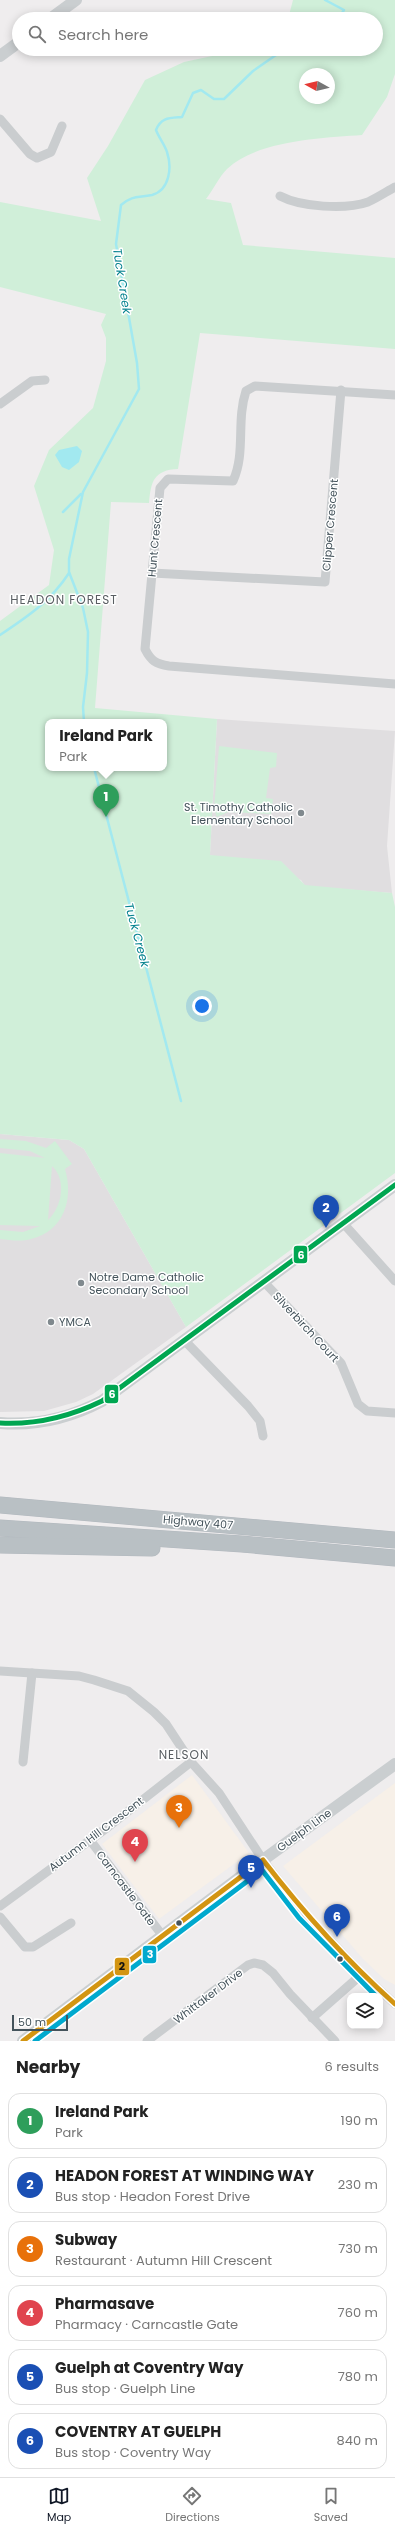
<!DOCTYPE html>
<html lang="en">
<head>
<meta charset="utf-8">
<style>
	body { margin:0; font-family:Poppins,sans-serif; background:#f6f6f6; color:#222 }
	.controls { position:absolute; right:12px; bottom:12px; display:grid; overflow:hidden; border-radius:8px; box-shadow:0 2px 10px #0003 }
	.controls button { width:36px; height:36px; display:grid; place-items:center; padding:0; border:0; border-bottom:1px solid #e0e0e0; background:#fff; color:#222; font:20px sans-serif }
	.compass { position:absolute; left:299px; top:68px; width:36px; height:36px; border-radius:50%; background:#fff; box-shadow:0 2px 10px #0003; rotate:278deg }
	.scale { position:absolute; left:12px; bottom:10px; width:56px; box-sizing:border-box; padding-left:4px; border:2px solid #44535b; border-top:0; font-size:11px; line-height:14px; white-space:nowrap; color:#44535b; -webkit-text-stroke:3px #fff; paint-order:stroke }
	.you { position:absolute; left:202px; top:1006px; width:14px; height:14px; margin:-10px; border:3px solid #fff; border-radius:50%; background:#1a73e8; box-shadow:0 0 0 6px #1a73e833 }
	.badge { display:grid; place-items:center; width:26px; height:26px; border-radius:50%; background:#111827; color:#fff; font-size:13px; font-weight:700 }
	.pin { position:absolute; translate:-50% -33px; filter:drop-shadow(0 1px 2px #0008) }
	.pin::after { content:''; position:absolute; top:21px; width:14px; height:12px; background:inherit; clip-path:polygon(0 0,100% 0,50% 100%) }
	.popup { position:absolute; left:45px; top:719px; width:122px; height:52px; box-sizing:border-box; display:grid; place-content:center; border-radius:8px; background:#fff; filter:drop-shadow(0 1px 3px #0005); font-size:13px; white-space:nowrap; color:#767676 }
	.popup b { font-size:15px; color:#222 }
	.popup::after { content:''; position:absolute; left:50%; top:100%; margin-left:-8px; border:8px solid transparent; border-top-color:#fff }
	.list { margin:0; padding:0; list-style:none }
	h2 { display:flex; justify-content:space-between; align-items:center; height:52px; margin:0; padding:0 16px; font-size:17px }
	h2 small { font-size:13px; font-weight:400; color:#767676 }
	.list li { display:grid; grid-template-columns:26px 1fr auto; gap:12px; align-items:center; box-sizing:border-box; height:56px; margin:0 8px 8px; padding:0 8px; border:1px solid #e0e0e0; border-radius:12px }
	.list b { display:block; font-size:15px; white-space:nowrap }
	.list p { margin:0; font-size:13px; white-space:nowrap; color:#767676 }
	.list em { font-size:13px; font-style:normal; color:#767676 }
	.icon { flex:none; width:22px; height:22px; fill:none; stroke:currentColor; stroke-width:2; stroke-linecap:round; stroke-linejoin:round }
	.map { position:relative; flex:none; width:395px; height:2041px; overflow:hidden }
	.search { position:absolute; background:#fff; box-shadow:0 2px 10px #0003; left:12px; right:12px; top:12px; height:44px; display:flex; align-items:center; gap:10px; box-sizing:border-box; padding:0 14px; border-radius:22px; color:#767676; font-size:15px }
	.sheet { height:436px; background:#fff }
	nav { display:flex; justify-content:space-around; align-items:center; box-sizing:border-box; height:56px; border-top:1px solid #e0e0e0; background:#fff; font-size:11px; color:#767676 }
	nav a { display:grid; justify-items:center; gap:2px }
	nav .on { color:#111827 }
	.map>svg:first-child { display:block }
	.commercial { fill:#f7f0e8 }
	.education { fill:#e0dee0 }
	.green { fill:#d0efd9; fill-rule:evenodd }
	.water { fill:#a2e9f0 }
	.lines { fill:none; stroke-linecap:round; stroke-linejoin:round }
	.stream { stroke:#a2e9f0; stroke-width:2.5 }
	.highway-casing { stroke:#b2b8be; stroke-width:17 }
	.street { stroke:#cacdcf; stroke-width:9 }
	.secondary { stroke:#caced0; stroke-width:12 }
	.highway { stroke:#b9c0c4; stroke-width:16 }
	.bus-1-casing { stroke:#fff; stroke-width:8 }
	.bus-2-casing { stroke:#fff; stroke-width:8 }
	.bus-3-casing { stroke:#fff; stroke-width:8 }
	.bus-1 { stroke:#d39512; stroke-width:5 }
	.bus-2 { stroke:#00a9ce; stroke-width:5 }
	.bus-3 { stroke:#00a651; stroke-width:5 }
	.poi-dot { fill:#80898e; stroke:#fff; stroke-width:1.5 }
	.bus-dot { fill:#44535b; stroke:#fff; stroke-width:1.5 }
	.labels { text-anchor:middle; stroke-width:3; stroke-linejoin:round; paint-order:stroke }
	.street-label { font-size:11px; fill:#44535b; stroke:#fff }
	.poi-label { font-size:11px; fill:#44535b; stroke:#fff; text-anchor:start }
	.water-label { font-size:12px; font-style:italic; fill:#06838f; stroke:#fff }
	.neighbourhood-label { font-size:12px; letter-spacing:1px; fill:#595e62; stroke:#fff }
	.line-badge { stroke:#fff; stroke-width:1.5 }
	.badge-label { font-size:11px; text-anchor:middle; font-weight:bold; fill:#fff }
	.pale-badge-label { font-size:11px; text-anchor:middle; font-weight:bold; fill:#111 }
</style>
</head>
<body>
<div class="map">
<svg width="395" height="2041" viewBox="0 0 395 2041">
	<rect width="100%" height="100%" fill="#efedee"/>
	<g class="commercial">
		<path d="M192,1775L249,1853L159,1919L102,1844Z"/>
		<path d="M395,1783V1985L384,1979L363,1959L283,1866Z"/>
	</g>
	<g class="education">
		<path d="M217,719L395,731L387,846L392,893L305,886L301,880L210,855Z"/>
		<path d="M0,1134L69,1140L84,1149L186,1327L93,1394L76,1402L44,1411L0,1412Z"/>
	</g>
	<g class="green">
		<path d="M293,0H395V74L387,97L362,135C322,138 258,140 227,169C219,177 213,190 206,199L231,203L243,245L395,258V349L200,333L178,469C154,470 151,481 149,503L111,502L95,708L217,719L210,855L281,861L305,885L392,893L395,907V1173L186,1327L84,1149L69,1140L0,1134V621L49,585L54,550L34,486L49,450L93,408L106,361V338L101,325L106,314L0,287V202L101,221L87,178L108,146L145,80L184,62L245,49H376V19H288ZM305,74H329V98H305ZM48,722H164V768H48Z"/>
		<path d="M219,746L277,753L276,767L270,768L266,798L273,799L271,814L228,812L217,817L214,809Z"/>
		<path d="M0,1139L26,1141L46,1148L55,1141L72,1164L65,1169C74,1199 64,1231 31,1239C21,1242 10,1240 0,1239V1230L23,1232L40,1226L0,1225V1153L45,1158L30,1151L0,1148ZM52,1166C67,1180 62,1207 48,1220Z"/>
	</g>
	<path class="water" d="M77,446L82,451L79,462L69,470L62,467L55,455L59,450Z"/>
	<g class="lines">
		<g class="stream">
			<path d="M325,0L344,10L338,19"/>
			<path d="M63,512L81,494"/>
			<path d="M0,635C27,617 51,601 69,573"/>
			<path d="M84,722L83,707L87,673L88,632L83,608L69,572V559L83,492L139,389L137,363L116,244L121,205C133,195 138,198 152,195C170,190 172,167 167,152C165,145 159,138 156,130C161,117 170,118 182,117L193,93L201,90L214,99H224L253,71L276,55L299,49"/>
			<path d="M94,768L181,1101"/>
		</g>
		<defs>
			<g id="highway">
				<path d="M0,1505L395,1540"/>
				<path d="M0,1528L242,1544L395,1558"/>
				<path d="M0,1545L152,1548"/>
			</g>
		</defs>
		<use href="#highway" class="highway-casing"/>
		<g class="street">
			<path d="M0,119L30,154L37,158L51,152L62,126"/>
			<path d="M280,196C301,207 345,210 368,202C377,198 386,192 395,187"/>
			<path d="M395,395L255,386L246,391C236,421 246,453 233,481L168,479L160,488L145,649C151,661 156,664 169,666L395,684"/>
			<path d="M0,404L32,381L45,380"/>
			<path d="M152,573L325,582L341,390"/>
			<path d="M343,1223L395,1281"/>
			<path d="M263,1281L341,1363L358,1404L367,1411L395,1413"/>
			<path d="M185,1341L248,1406L260,1421L263,1436"/>
			<path d="M0,1671L79,1676L94,1680L128,1691L154,1712L166,1724L191,1762L219,1793L263,1860L297,1905L362,1974L395,2004"/>
			<path d="M23,1762L32,1673"/>
			<path d="M90,1840L162,1935"/>
			<path d="M0,1906L108,1827L191,1762"/>
			<path d="M0,1917L25,1947H33L71,1923"/>
			<path d="M312,2018L362,1974"/>
			<path d="M147,2041L248,1965L254,1963L263,1965L273,1973L290,1994L335,2041"/>
		</g>
		<g class="secondary">
			<path d="M50,19L76,0"/>
			<path d="M0,56L19,42"/>
			<path d="M0,1423C37,1426 70,1418 102,1401L395,1185"/>
			<path d="M23,2041L263,1860L395,1764"/>
		</g>
		<use href="#highway" class="highway"/>
		<defs>
			<path id="bus-1" d="M23,2041L263,1860C303,1912 346,1960 395,2004"/>
			<path id="bus-2" d="M35,2041L262,1870L299,1918L376,1996"/>
			<path id="bus-3" d="M0,1423C37,1425 69,1417 102,1401L395,1185"/>
		</defs>
		<use href="#bus-1" class="bus-1-casing"/>
		<use href="#bus-2" class="bus-2-casing"/>
		<use href="#bus-3" class="bus-3-casing"/>
		<use href="#bus-1" class="bus-1"/>
		<use href="#bus-2" class="bus-2"/>
		<use href="#bus-3" class="bus-3"/>
	</g>
	<g class="poi-dot">
		<circle cx="301" cy="813" r="4"/>
		<circle cx="81" cy="1283" r="4"/>
		<circle cx="51" cy="1322" r="4"/>
	</g>
	<g class="bus-dot">
		<circle cx="179" cy="1923" r="3.5"/>
		<circle cx="340" cy="1959" r="3.5"/>
	</g>
	<g class="labels">
		<g class="street-label">
			<text transform="translate(330 525) rotate(-85)" y="4">Clipper Crescent</text>
			<text transform="translate(155 538) rotate(-85)" y="4">Hunt Crescent</text>
			<text transform="translate(306 1327) rotate(47)" y="4">Silverbirch Court</text>
			<text transform="translate(198 1522) rotate(5)" y="4">Highway 407</text>
			<text transform="translate(304 1830) rotate(-36)" y="4">Guelph Line</text>
			<text transform="translate(96 1834) rotate(-37)" y="4">Autumn Hill Crescent</text>
			<text transform="translate(126 1888) rotate(53)" y="4">Carncastle Gate</text>
			<text transform="translate(208 1996) rotate(-37)" y="4">Whittaker Drive</text>
		</g>
		<g class="poi-label">
			<text x="293" y="811" text-anchor="end">St. Timothy Catholic<tspan x="293" dy="13">Elementary School</tspan></text>
			<text x="89" y="1281">Notre Dame Catholic<tspan x="89" dy="13">Secondary School</tspan></text>
			<text x="59" y="1326">YMCA</text>
		</g>
		<g class="water-label">
			<text transform="translate(122 281) rotate(81)" y="4">Tuck Creek</text>
			<text transform="translate(137 935) rotate(75)" y="4">Tuck Creek</text>
		</g>
		<g class="neighbourhood-label">
			<text x="64" y="604">HEADON FOREST</text>
			<text x="184" y="1759">NELSON</text>
		</g>
	</g>
	<g class="line-badge">
		<rect x="293" y="1245" width="15" height="19" rx="4" fill="#00a651"/>
		<rect x="104" y="1384" width="15" height="20" rx="4" fill="#00a651"/>
		<rect x="142" y="1945" width="15" height="19" rx="4" fill="#00a9ce"/>
		<rect x="114" y="1957" width="16" height="19" rx="4" fill="#d39512"/>
	</g>
	<g class="badge-label">
		<text x="301" y="1259">6</text>
		<text x="112" y="1398">6</text>
		<text x="150" y="1958">3</text>
	</g>
	<g class="pale-badge-label">
		<text x="122" y="1970">2</text>
	</g>
</svg>
<div class="controls">
<button><svg class="icon" aria-label="layers" viewBox="0 0 24 24"><path d="M12 4l9 5-9 5-9-5zM3 14l9 5 9-5"/></svg></button>
</div>
<svg class="compass" viewBox="-18 -18 36 36"><path d="M0-13l5 13h-10z" fill="#e53935"/><path d="M0 13l5-13h-10z" fill="#767676"/></svg>
<div class="scale">50 m</div>
<div class="you"></div>
<div class="pin badge" style="left:106px;top:817px;background:#2e9e5b">1</div>
<div class="popup"><b>Ireland Park</b>Park</div>
<div class="pin badge" style="left:326px;top:1228px;background:#1a4fb4">2</div>
<div class="pin badge" style="left:179px;top:1828px;background:#e8710a">3</div>
<div class="pin badge" style="left:135px;top:1862px;background:#e0444e">4</div>
<div class="pin badge" style="left:251px;top:1888px;background:#1a4fb4">5</div>
<div class="pin badge" style="left:337px;top:1937px;background:#1a4fb4">6</div>
<div class="search"><svg class="icon" aria-label="search" viewBox="0 0 24 24"><circle cx="10" cy="10" r="6"/><path d="M15 15l6 6"/></svg>Search here</div>
</div>
<section class="sheet">
<h2>Nearby<small>6 results</small></h2>
<ul class="list">
<li><span class="badge" style="background:#2e9e5b">1</span><div><b>Ireland Park</b><p>Park</p></div><em>190 m</em></li>
<li><span class="badge" style="background:#1a4fb4">2</span><div><b>HEADON FOREST AT WINDING WAY</b><p>Bus stop · Headon Forest Drive</p></div><em>230 m</em></li>
<li><span class="badge" style="background:#e8710a">3</span><div><b>Subway</b><p>Restaurant · Autumn Hill Crescent</p></div><em>730 m</em></li>
<li><span class="badge" style="background:#e0444e">4</span><div><b>Pharmasave</b><p>Pharmacy · Carncastle Gate</p></div><em>760 m</em></li>
<li><span class="badge" style="background:#1a4fb4">5</span><div><b>Guelph at Coventry Way</b><p>Bus stop · Guelph Line</p></div><em>780 m</em></li>
<li><span class="badge" style="background:#1a4fb4">6</span><div><b>COVENTRY AT GUELPH</b><p>Bus stop · Coventry Way</p></div><em>840 m</em></li>
</ul>
</section>
<nav>
<a class="on"><svg class="icon" aria-label="map" viewBox="0 0 24 24"><path d="M3 6l6-2 6 2 6-2v14l-6 2-6-2-6 2zM9 4v14M15 6v14"/></svg>Map</a>
<a><svg class="icon" aria-label="directions" viewBox="0 0 24 24"><path d="M12 3l9 9-9 9-9-9zM9 14v-3h6M13 9l2 2-2 2"/></svg>Directions</a>
<a><svg class="icon" aria-label="saved" viewBox="0 0 24 24"><path d="M7 4h10v16l-5-4-5 4z"/></svg>Saved</a>
</nav>
</body>
</html>
